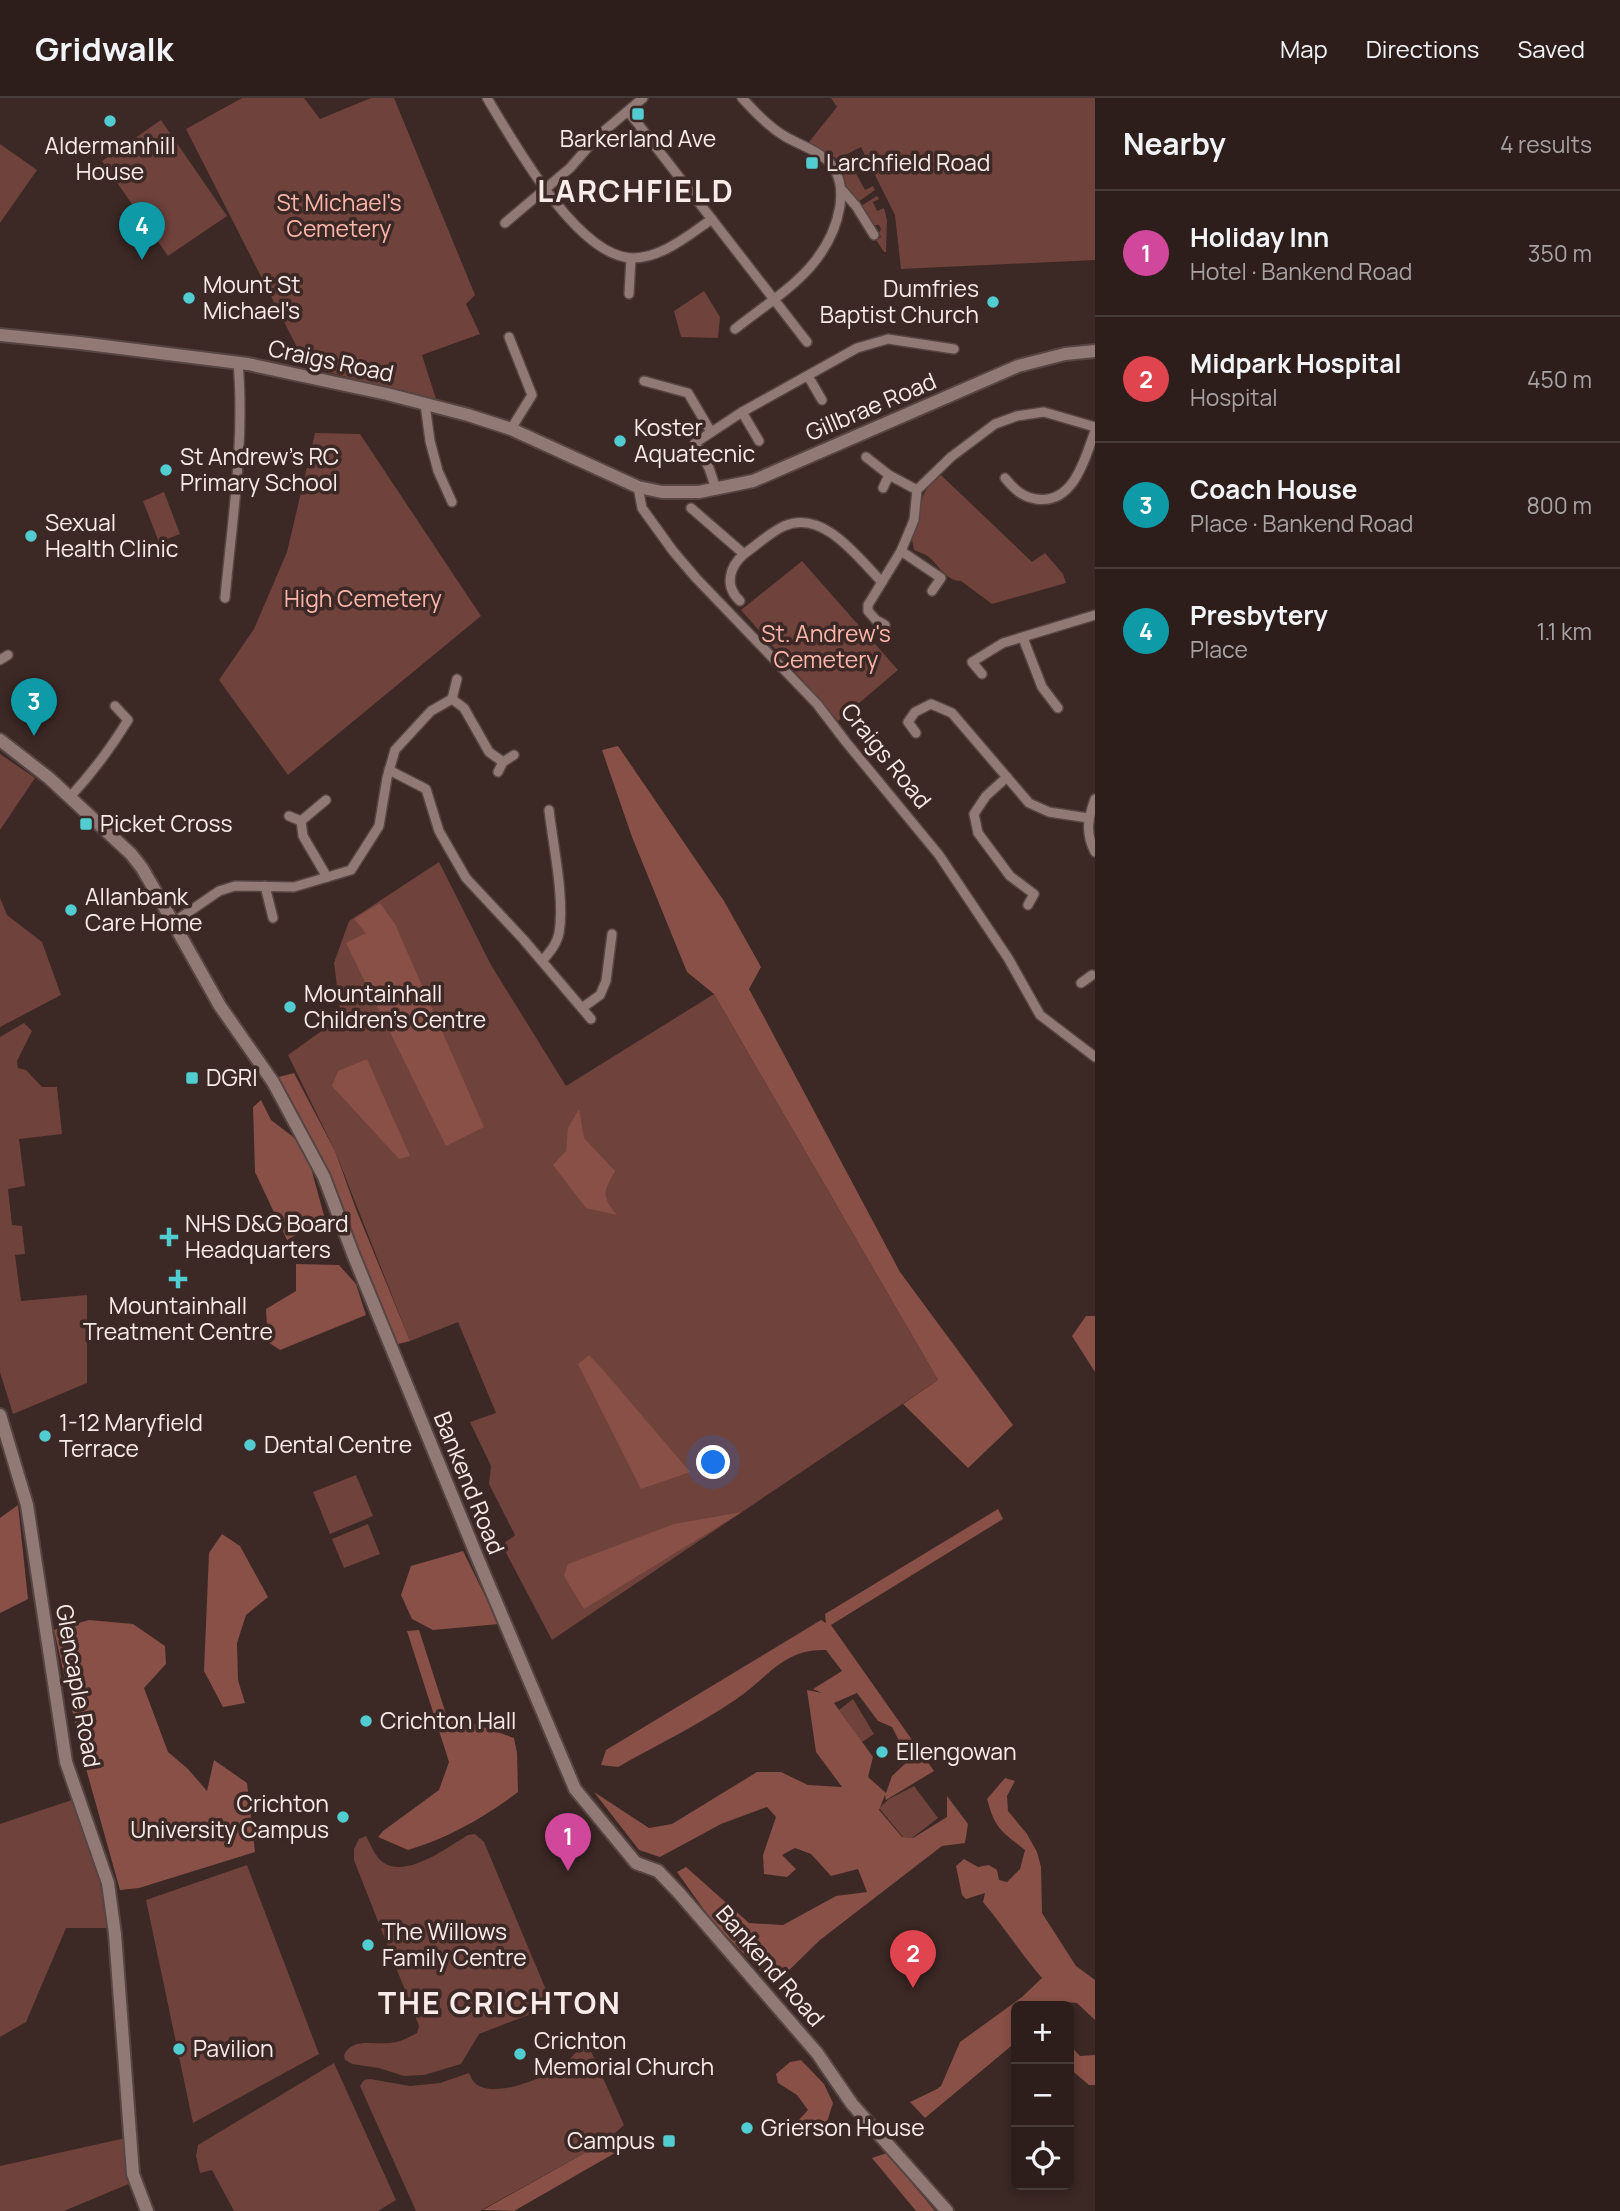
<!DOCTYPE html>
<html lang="en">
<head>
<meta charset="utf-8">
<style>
	body { margin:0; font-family:Manrope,sans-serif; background:#352725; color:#f1f3f6 }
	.controls { position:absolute; right:21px; bottom:21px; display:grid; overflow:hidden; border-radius:10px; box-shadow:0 4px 10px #0003 }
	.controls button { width:63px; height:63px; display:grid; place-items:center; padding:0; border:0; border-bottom:2px solid #483c3b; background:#2d1e1c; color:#f1f3f6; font:35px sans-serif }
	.you { position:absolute; left:714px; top:1365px; width:24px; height:24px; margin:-18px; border:5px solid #fff; border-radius:50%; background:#1a73e8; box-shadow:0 0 0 10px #1a73e833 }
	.badge { display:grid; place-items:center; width:46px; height:46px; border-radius:50%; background:#51ccd1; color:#fff; font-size:23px; font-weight:700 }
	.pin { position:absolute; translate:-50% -58px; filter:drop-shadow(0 2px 4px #0008) }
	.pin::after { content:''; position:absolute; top:37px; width:24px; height:21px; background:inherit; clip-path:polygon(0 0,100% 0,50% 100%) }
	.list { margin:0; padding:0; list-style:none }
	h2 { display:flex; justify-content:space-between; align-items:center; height:91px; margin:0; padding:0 28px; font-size:30px }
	h2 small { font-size:23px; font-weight:400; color:#a7a2a3 }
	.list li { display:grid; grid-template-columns:46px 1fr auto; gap:21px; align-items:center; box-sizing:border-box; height:126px; padding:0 28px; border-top:2px solid #483c3b }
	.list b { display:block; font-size:26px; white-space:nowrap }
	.list p { margin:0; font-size:23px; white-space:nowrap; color:#a7a2a3 }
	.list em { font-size:23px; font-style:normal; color:#a7a2a3 }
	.icon { flex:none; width:38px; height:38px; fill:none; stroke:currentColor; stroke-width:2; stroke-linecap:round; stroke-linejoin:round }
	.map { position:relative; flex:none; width:1095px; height:2113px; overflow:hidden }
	header { display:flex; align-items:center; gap:42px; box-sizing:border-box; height:98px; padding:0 35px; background:#2d1e1c; border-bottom:2px solid #483c3b }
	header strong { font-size:33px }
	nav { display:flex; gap:38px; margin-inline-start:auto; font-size:24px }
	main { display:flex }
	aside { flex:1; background:#2d1e1c }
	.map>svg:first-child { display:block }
	.green { fill:#6f423b }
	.forest { fill:#885047; fill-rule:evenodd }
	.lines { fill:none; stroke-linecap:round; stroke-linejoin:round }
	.street-casing { stroke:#564543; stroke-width:12 }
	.secondary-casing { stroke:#564543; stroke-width:16 }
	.street { stroke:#917975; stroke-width:9 }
	.secondary { stroke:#917975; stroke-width:12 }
	.poi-dot { fill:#51ccd1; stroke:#3c2825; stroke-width:2.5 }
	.labels { text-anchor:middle; stroke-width:7; stroke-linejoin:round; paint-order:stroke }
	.poi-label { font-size:23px; fill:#f9ebe9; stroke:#3c2825; text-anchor:start }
	.park-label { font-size:23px; fill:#fdb6aa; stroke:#3c2825 }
	.street-label { font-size:23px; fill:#f9ebe9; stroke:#3c2825 }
	.district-label { font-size:30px; font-weight:bold; letter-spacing:2px; fill:#f9ebe9; stroke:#3c2825 }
</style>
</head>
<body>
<header>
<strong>Gridwalk</strong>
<nav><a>Map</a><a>Directions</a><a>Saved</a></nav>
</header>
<main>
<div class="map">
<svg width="1095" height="2113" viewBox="0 0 1095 2113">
	<rect width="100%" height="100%" fill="#3c2825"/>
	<g class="green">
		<path d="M242,0H304L320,21L371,0H394L475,197L466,206L480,236L422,257L436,301L307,269L186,31Z"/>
		<path d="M831,0H1095V162L901,171L895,117L861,49L837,61L809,44L837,9Z"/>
		<path d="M161,22L227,118L168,158L102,63Z"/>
		<path d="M0,46L37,72L0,125Z"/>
		<path d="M857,63L859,65L853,70L865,92L873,88L875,92L858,104L847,94L843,74Z"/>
		<path d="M877,98L879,101L873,104L877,113L884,110L887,122L886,154H884L876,142L881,139L879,135L881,131L879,127H873L861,108Z"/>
		<path d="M704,193L720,219L718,240L681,239L674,213Z"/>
		<path d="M315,335L360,336L481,518L288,677L219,582L254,531L287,454Z"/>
		<path d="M941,377L1032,464L1045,455L1063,476L1066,485L992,506L961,483C945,483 938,465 926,457C922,455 918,454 914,452L912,442L923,398L927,390Z"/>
		<path d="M164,394L180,436L159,444L143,403Z"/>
		<path d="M802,463L898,572L838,623L741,512Z"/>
		<path d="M0,656L35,680L0,732Z"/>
		<path d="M439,764L491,867L566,988L714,896L938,1282L552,1542L502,1447L515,1437L489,1386L491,1368L470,1324L496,1315L458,1224L410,1243L335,1053L288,957L341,919L334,865L349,823Z"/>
		<path d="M0,800L7,817L42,844L61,897L0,929Z"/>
		<path d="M24,925L32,933L17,963L18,970L26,972L42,989H57L62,1036L19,1041L25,1088L8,1091L12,1127L22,1128L25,1156L15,1157L21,1203L87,1197V1285L13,1316L0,1274V939Z"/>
		<path d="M356,1377L373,1418L330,1436L313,1394Z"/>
		<path d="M368,1426L380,1456L344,1470L332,1441Z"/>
		<path d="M853,1601L874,1636L862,1644L839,1612Z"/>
		<path d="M914,1688L938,1720L912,1740L903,1739L879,1710L889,1701Z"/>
		<path d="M78,1700L114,1830H66L26,1924L0,1939V1726Z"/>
		<path d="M475,1736L484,1744L549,1899V1906L546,1910L479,1936L461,1966L424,1977L404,1978L379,1970L352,1966L345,1962L344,1957C352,1939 374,1947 390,1945C400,1944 408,1940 417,1935L419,1928L354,1762V1751L359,1741L366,1738C371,1747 375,1759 384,1765C407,1780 448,1749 468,1737Z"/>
		<path d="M247,1767L319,1956L193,2025L146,1802Z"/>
		<path d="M586,1942L624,2027L606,2043L480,2113H416L360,1988L364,1982L370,1981L410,1988L440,1985L469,1975C471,1979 472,1982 475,1985C494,2002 546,1979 563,1967C572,1960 579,1951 586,1942Z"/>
		<path d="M334,1965L396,2102L378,2113H234L212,2072L200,2075L196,2058L198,2047Z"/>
		<path d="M130,2039L131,2085L64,2113H0V2068Z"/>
	</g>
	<g class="forest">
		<path d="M618,648L724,803L761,869L749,891L900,1174L1013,1327L968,1370L903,1306L938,1282L714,896L687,874L632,739L602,652Z"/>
		<path d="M380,805L395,826L484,1029L446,1048L346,845L366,835L354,821Z"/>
		<path d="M367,961L410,1058L399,1061L332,988L338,973Z"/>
		<path d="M294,975L335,1053L356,1111L410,1243L394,1247L275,980Z"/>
		<path d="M261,1002L271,1022L292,1038L306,1052L325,1121L287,1142L255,1074L253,1009Z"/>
		<path d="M579,1011L584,1040L615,1073C603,1095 601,1097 617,1117L586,1110L553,1067L566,1053L568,1030Z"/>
		<path d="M296,1166L339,1167L356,1186L366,1217L280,1252L268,1244L266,1211L296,1193Z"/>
		<path d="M1086,1218H1095V1274L1072,1238Z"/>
		<path d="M589,1257L604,1273L690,1374L641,1391L578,1266Z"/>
		<path d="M18,1407L28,1501L0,1515V1420Z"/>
		<path d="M998,1411L1003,1421L831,1527L934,1673L886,1702L885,1697L879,1712L902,1739L913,1740L947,1719V1698L968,1726L965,1745L942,1748L820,1842L774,1887L712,1823L677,1774L686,1769L749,1825L783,1827L836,1798L867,1794L858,1771L831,1778L811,1756L795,1750L782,1757L796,1771L787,1779L764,1776L763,1757L776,1719L767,1709L721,1726L660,1759L639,1752L594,1694L649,1730L672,1726L757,1674H781L808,1687L842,1689L816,1654L807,1592L822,1595L813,1591L842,1573L826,1552C781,1551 768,1581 735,1602C698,1627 657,1647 618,1669L601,1667L606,1652L821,1522L826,1525L825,1516ZM857,1595L878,1623L892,1629L909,1662L892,1678L886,1695L868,1679L873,1659L834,1605Z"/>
		<path d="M742,1414L584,1511L564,1478L568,1466L674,1426Z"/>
		<path d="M222,1436L240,1448L268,1499L246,1517L237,1545L238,1582L245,1605L223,1609L204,1573L209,1455Z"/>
		<path d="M463,1453L499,1526L433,1532L412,1521L401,1497L411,1468Z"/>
		<path d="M89,1522L133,1526L165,1548L166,1566L144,1590L168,1654L188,1671L207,1693L214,1662L247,1685L255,1754L139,1790L120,1792L83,1660L54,1532Z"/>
		<path d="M419,1532L446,1616L514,1640L517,1655L518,1694C485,1719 448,1740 408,1752L378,1739L383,1733L439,1692L449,1664L407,1533Z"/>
		<path d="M1005,1680L1015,1683L1007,1698L1008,1713L1027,1736L1037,1754L1041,1769L1042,1815L1076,1868L1095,1882V1922L1077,1905L1065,1904L1061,1908H1016V1944L925,2020L910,2004L937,1991L941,1988L960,1944L1022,1899L1042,1880C1021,1856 1004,1829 983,1804L985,1795L966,1801L962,1797L956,1768L964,1761L978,1769L989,1767L997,1772L999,1782L1007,1784L1020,1771L1025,1752C1002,1734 995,1731 987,1701Z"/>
		<path d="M1069,1946L1080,1958L1095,1957V1987H1089L1069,1970Z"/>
		<path d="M801,1962L824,1986L833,2005L827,2024L815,2038L802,2036L797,2024L808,2012L797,1997L778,1985L776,1976L790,1964Z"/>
		<path d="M606,2043L615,2055L514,2113L483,2112Z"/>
		<path d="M887,2055L935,2113H916L872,2060Z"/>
	</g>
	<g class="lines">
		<defs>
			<g id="street">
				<path d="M487,0C513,43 576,157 631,160C661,161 689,137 712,121"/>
				<path d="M628,13L807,244"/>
				<path d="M842,92L856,108L874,137"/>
				<path d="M505,125L570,70L597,39L643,0"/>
				<path d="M629,196L631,160"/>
				<path d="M735,231C779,196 830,169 840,108C842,92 841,76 828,63C817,52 800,47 786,39C769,29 756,15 742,0"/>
				<path d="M509,239L532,297L511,331"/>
				<path d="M808,278L822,302"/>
				<path d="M644,283L688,295L711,334"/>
				<path d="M425,306L430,343L438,373L452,404"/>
				<path d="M742,314L759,343"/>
				<path d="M866,359L889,377L917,392"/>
				<path d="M1005,380C1014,391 1022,399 1036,401C1074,407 1085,360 1095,333"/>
				<path d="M638,389L642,410L673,453L696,480L817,606L846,644L939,757L1008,860L1040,917L1095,959"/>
				<path d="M883,390L889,377"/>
				<path d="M716,391L709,370L695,345L742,314L857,250L888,241L954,251"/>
				<path d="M691,410L744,456C757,447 769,435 784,428C824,411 858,460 882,484"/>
				<path d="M901,453L941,480L932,493"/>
				<path d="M225,500C232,423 245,343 238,265"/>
				<path d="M740,503C724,488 729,469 744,456"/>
				<path d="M885,527L876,522L868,513V507L901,453L914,422L917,392L951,359L995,326L1017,318L1044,314L1095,329"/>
				<path d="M1023,540L1042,589L1058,610"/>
				<path d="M0,562L8,557"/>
				<path d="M982,576L972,564L1003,545L1095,517"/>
				<path d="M452,601L464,610L489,654L503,664"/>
				<path d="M916,635L908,624L915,614L931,606L952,615L1029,705L1049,714L1088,720"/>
				<path d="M389,672L426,691L439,733L466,780L523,841L591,921"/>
				<path d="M498,674L503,664L514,657"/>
				<path d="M1007,679L986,698L974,716L978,735L1010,778L1034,796L1028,807"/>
				<path d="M70,699C92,675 111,650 128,622L115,608"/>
				<path d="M1095,701C1088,720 1085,735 1095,754"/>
				<path d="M326,702L301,723L303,738L327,779"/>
				<path d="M289,718L301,723"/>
				<path d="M265,788L273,820"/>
				<path d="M174,824L219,793L235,788L294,789L351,772L379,728L387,680L395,652L431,613L452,601L457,581"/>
				<path d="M542,863C549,855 557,846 559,835C565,801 553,747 549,712"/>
				<path d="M1081,885L1092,877"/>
				<path d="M582,910L600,897L606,883L612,836"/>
			</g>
			<g id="secondary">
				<path d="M0,237L80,245L248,266L387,296L468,317L511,331L638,389L662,394H699L753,383L1018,268L1065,256L1095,253"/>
				<path d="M0,642L49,680L131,756L142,770L161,803L220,908L273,984L324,1079L353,1156L478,1461L575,1691L636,1765L658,1773L679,1795L817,1955L852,2006L947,2113"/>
				<path d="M0,1317L27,1407L66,1664L108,1785L115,1836L133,2076L147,2113"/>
			</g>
		</defs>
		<use href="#street" class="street-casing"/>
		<use href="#secondary" class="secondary-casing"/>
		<use href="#street" class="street"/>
		<use href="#secondary" class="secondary"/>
	</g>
	<g class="poi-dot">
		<rect x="631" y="9" width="14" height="14" rx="3.5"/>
		<circle cx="110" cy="23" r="7"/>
		<rect x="805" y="58" width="14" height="14" rx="3.5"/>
		<circle cx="189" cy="200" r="7"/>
		<circle cx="993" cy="204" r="7"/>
		<circle cx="620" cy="343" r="7"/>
		<circle cx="166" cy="372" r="7"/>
		<circle cx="31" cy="438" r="7"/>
		<rect x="79" y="719" width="14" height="14" rx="3.5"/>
		<circle cx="71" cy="812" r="7"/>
		<circle cx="290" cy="909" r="7"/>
		<rect x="185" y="973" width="14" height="14" rx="3.5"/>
		<path d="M165.5 1128.5h7v7h7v7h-7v7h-7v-7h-7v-7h7z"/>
		<path d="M174.5 1170.5h7v7h7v7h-7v7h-7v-7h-7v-7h7z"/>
		<circle cx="45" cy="1338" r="7"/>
		<circle cx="250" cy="1347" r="7"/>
		<circle cx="366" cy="1623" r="7"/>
		<circle cx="882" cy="1654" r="7"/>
		<circle cx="343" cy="1719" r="7"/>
		<circle cx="368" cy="1847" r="7"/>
		<circle cx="179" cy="1951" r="7"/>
		<circle cx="520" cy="1956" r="7"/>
		<circle cx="747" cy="2030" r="7"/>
		<rect x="662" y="2036" width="14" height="14" rx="3.5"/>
	</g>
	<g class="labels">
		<g class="poi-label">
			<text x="638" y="49" text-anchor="middle">Barkerland Ave</text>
			<text x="110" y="56" text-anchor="middle">Aldermanhill<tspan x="110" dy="26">House</tspan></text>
			<text x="826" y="73">Larchfield Road</text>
			<text x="203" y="195">Mount St<tspan x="203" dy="26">Michael's</tspan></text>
			<text x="979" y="199" text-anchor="end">Dumfries<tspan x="979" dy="26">Baptist Church</tspan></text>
			<text x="634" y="338">Koster<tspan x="634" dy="26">Aquatecnic</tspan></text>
			<text x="180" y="367">St Andrew's RC<tspan x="180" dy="26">Primary School</tspan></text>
			<text x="45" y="433">Sexual<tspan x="45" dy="26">Health Clinic</tspan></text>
			<text x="100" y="734">Picket Cross</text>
			<text x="85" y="807">Allanbank<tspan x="85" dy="26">Care Home</tspan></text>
			<text x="304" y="904">Mountainhall<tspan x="304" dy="26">Children's Centre</tspan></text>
			<text x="206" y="988">DGRI</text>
			<text x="185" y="1134">NHS D&amp;G Board<tspan x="185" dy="26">Headquarters</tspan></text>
			<text x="178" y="1216" text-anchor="middle">Mountainhall<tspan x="178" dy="26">Treatment Centre</tspan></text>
			<text x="59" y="1333">1-12 Maryfield<tspan x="59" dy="26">Terrace</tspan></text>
			<text x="264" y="1355">Dental Centre</text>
			<text x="380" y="1631">Crichton Hall</text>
			<text x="896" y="1662">Ellengowan</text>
			<text x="329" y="1714" text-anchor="end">Crichton<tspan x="329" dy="26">University Campus</tspan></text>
			<text x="382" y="1842">The Willows<tspan x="382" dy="26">Family Centre</tspan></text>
			<text x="534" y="1951">Crichton<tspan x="534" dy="26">Memorial Church</tspan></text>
			<text x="193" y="1959">Pavilion</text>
			<text x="761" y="2038">Grierson House</text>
			<text x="655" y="2051" text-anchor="end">Campus</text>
		</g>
		<g class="park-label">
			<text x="339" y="113">St Michael's<tspan x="339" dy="26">Cemetery</tspan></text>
			<text x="363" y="509">High Cemetery</text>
			<text x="826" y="544">St. Andrew's<tspan x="826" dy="26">Cemetery</tspan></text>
		</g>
		<g class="street-label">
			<text transform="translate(331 263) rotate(12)" y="8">Craigs Road</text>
			<text transform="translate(871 309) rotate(-23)" y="8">Gillbrae Road</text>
			<text transform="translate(886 658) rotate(51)" y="8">Craigs Road</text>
			<text transform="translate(469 1385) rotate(68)" y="8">Bankend Road</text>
			<text transform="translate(78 1588) rotate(80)" y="8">Glencaple Road</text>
			<text transform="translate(770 1868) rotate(49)" y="8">Bankend Road</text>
		</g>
		<g class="district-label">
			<text x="636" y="104">LARCHFIELD</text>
			<text x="500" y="1916">THE CRICHTON</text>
		</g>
	</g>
</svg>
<div class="controls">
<button>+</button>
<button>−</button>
<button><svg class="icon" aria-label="locate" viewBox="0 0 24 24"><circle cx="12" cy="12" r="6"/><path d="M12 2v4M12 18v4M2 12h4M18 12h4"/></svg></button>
</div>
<div class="you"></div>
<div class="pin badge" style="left:568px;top:1773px;background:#d1479c">1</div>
<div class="pin badge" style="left:913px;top:1890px;background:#e0444e">2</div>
<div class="pin badge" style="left:34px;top:638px;background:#0f9aa8">3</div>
<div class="pin badge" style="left:142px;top:162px;background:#0f9aa8">4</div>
</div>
<aside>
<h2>Nearby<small>4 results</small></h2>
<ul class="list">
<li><span class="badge" style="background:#d1479c">1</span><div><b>Holiday Inn</b><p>Hotel · Bankend Road</p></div><em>350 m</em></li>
<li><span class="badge" style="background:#e0444e">2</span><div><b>Midpark Hospital</b><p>Hospital</p></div><em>450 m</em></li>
<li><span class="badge" style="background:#0f9aa8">3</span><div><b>Coach House</b><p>Place · Bankend Road</p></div><em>800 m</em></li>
<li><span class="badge" style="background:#0f9aa8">4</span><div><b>Presbytery</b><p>Place</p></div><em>1.1 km</em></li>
</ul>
</aside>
</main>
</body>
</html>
